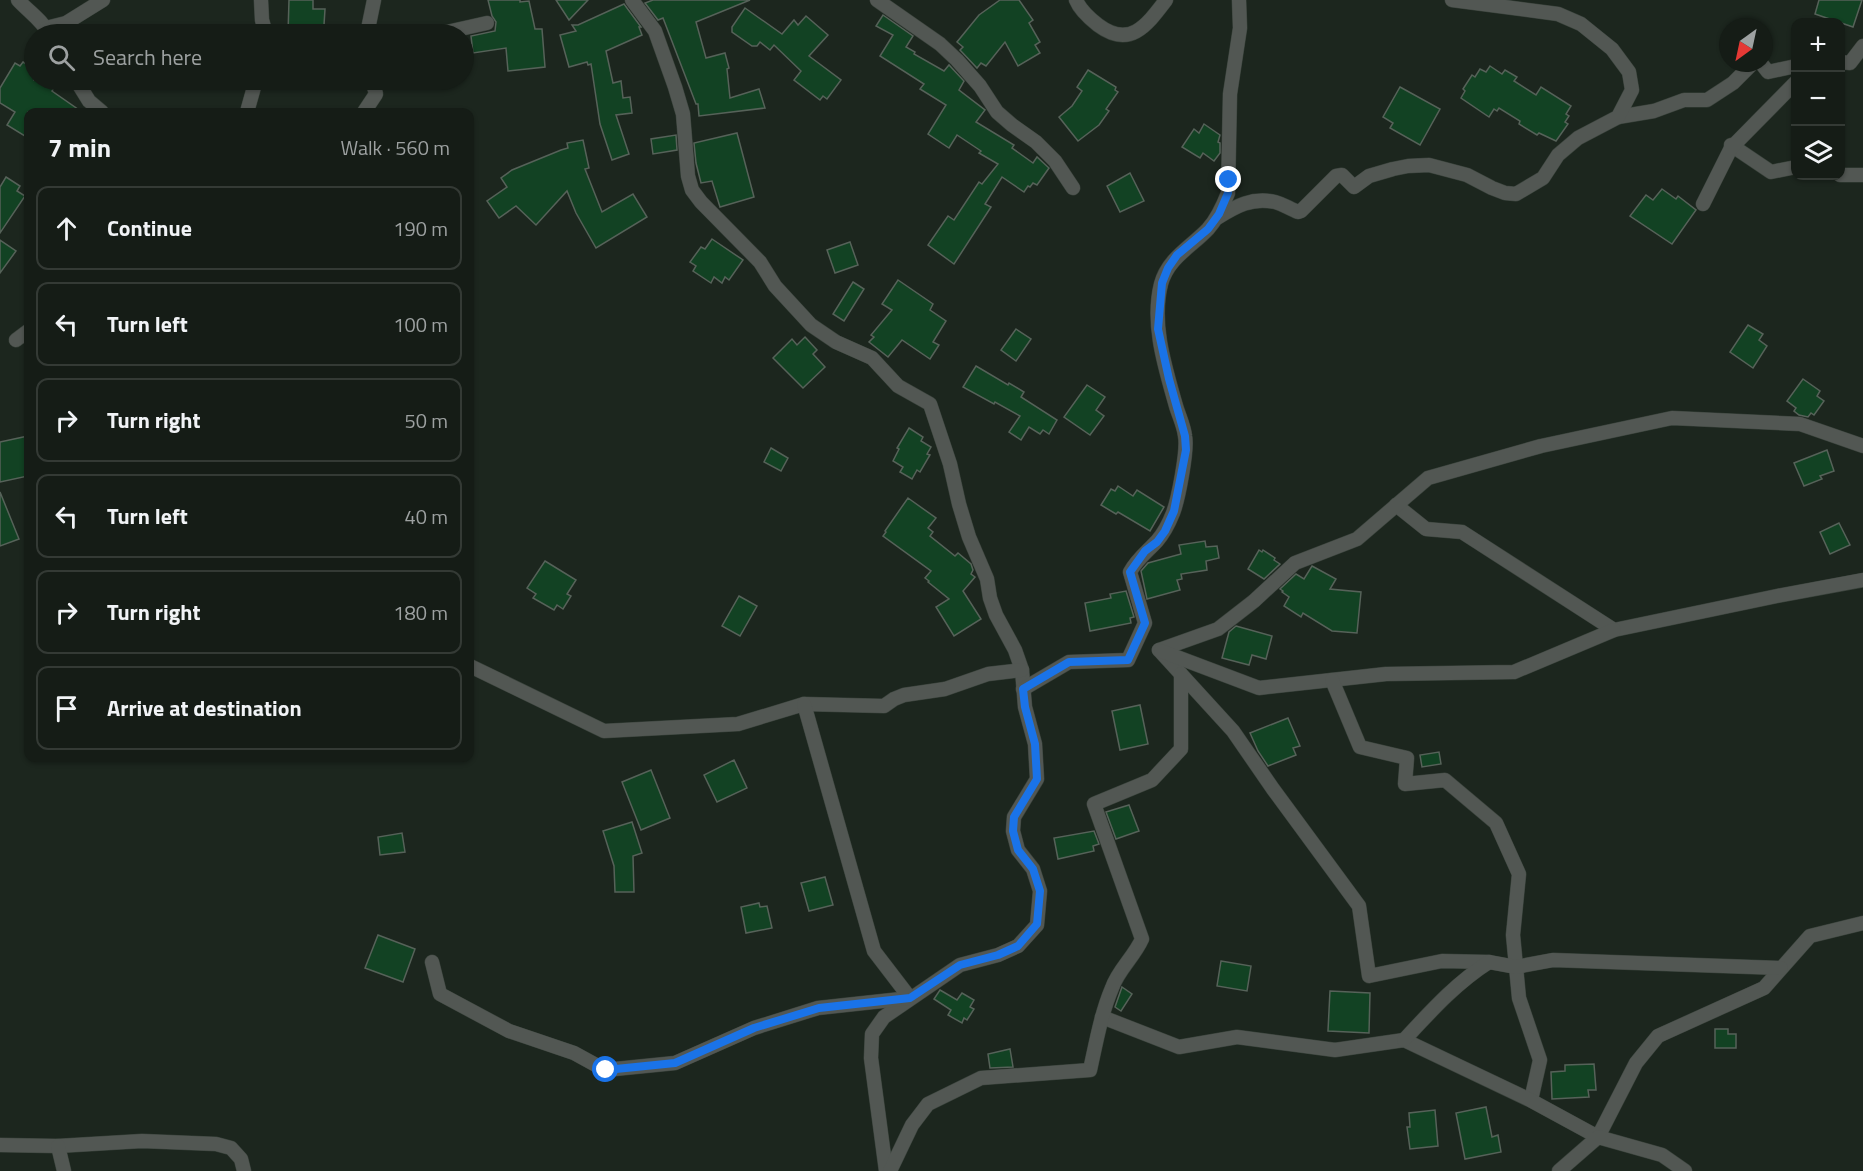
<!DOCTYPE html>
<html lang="en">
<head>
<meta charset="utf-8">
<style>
	body { margin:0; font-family:"Titillium Web",sans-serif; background:#1e251f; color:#f1f3f6 }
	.controls { position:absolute; right:18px; top:18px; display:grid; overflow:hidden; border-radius:12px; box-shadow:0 2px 4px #0004 }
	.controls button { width:54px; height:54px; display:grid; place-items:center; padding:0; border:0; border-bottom:2px solid #343a35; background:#151c16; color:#f1f3f6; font:30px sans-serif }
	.compass { position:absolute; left:1719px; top:18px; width:54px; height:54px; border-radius:50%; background:#151c16; box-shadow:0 2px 4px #0004; rotate:213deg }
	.stop { position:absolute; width:18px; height:18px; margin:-14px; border:4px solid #1a73e8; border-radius:50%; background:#fff }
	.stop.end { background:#1a73e8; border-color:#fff; box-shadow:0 2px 6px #0008 }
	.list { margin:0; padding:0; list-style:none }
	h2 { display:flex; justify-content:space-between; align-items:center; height:78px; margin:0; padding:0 24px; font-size:26px }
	h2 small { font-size:20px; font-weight:400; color:#9da1a1 }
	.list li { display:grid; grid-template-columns:39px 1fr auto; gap:18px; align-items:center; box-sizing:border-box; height:84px; margin:0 12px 12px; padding:0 12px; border:2px solid #343a35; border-radius:12px }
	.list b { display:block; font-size:22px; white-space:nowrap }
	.list em { font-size:20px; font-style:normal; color:#9da1a1 }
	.icon { flex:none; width:33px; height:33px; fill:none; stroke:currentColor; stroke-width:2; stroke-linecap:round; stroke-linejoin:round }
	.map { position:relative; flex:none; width:1863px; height:1171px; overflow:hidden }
	.search { position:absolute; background:#151c16; box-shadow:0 2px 4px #0004; left:24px; top:24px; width:450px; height:66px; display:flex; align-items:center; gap:15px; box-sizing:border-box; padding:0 21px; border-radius:33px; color:#9da1a1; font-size:22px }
	.panel { position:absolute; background:#151c16; box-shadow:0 2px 4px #0004; left:24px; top:108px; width:450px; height:654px; border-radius:12px }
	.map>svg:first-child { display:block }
	.building { fill:#124223; stroke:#566259; stroke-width:1.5 }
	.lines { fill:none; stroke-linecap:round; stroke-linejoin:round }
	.minor-casing { stroke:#39423b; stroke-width:15 }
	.minor { stroke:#525753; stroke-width:14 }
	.route { stroke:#1a73e8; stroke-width:8 }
</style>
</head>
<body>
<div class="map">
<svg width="1863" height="1171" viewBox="0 0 1863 1171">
	<rect width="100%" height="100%" fill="#1c261e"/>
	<g class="building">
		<path d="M289,0H313V9H325L324,25H314V34H288Z"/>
		<path d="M488,0H520V2L529,1L535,29H542L545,67L508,71L506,48L473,53L471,36L495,31L496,22L492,16Z"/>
		<path d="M556,0H588L569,20Z"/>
		<path d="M653,0H750L696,22L706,58L725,53L729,68L727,69L730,98L759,89L765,108L699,116L698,104H696L663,18L658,20L645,3Z"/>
		<path d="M1000,0H1019L1033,20L1029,23L1040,42L1035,45L1040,53L1018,66L1005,42L986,66L981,63L977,68L960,50L963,47L957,42L979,15Z"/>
		<path d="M1819,0H1862L1853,27L1815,14Z"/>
		<path d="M624,4L641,27H639L642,35L606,51L613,83L621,81L623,98L630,97L632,113L616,115L629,154L612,160L600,124L591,64L588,65L587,62L569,67L560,35L576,31L572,25H578Z"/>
		<path d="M745,8L782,34L794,20L798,25L806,16L828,35L809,56L841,80L827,99L823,96L820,100L794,80L801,71L774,45L770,50L760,42L757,46H752L732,32V27Z"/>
		<path d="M883,15L913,36L906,47L915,52L914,54L944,71L949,65L964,81L959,90L985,110L976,122L1014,145L1012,148L1033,163L1037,157L1049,168L1037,185L1033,183L1030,187L1028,186L1024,192L1002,177L985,204L991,207L954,264L928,245L948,216L954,220L979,182L982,184L998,164L979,153L981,151L957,135L949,148L928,134L946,105L920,89L924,84L880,56L893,35L876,26Z"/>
		<path d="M23,62L34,69V80H44L55,86L52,91L82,112H28V138L7,125L15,112L0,103V88L15,63L20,66Z"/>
		<path d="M1490,66L1502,74L1505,70L1517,77L1514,81L1536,95L1541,87L1571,106L1566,114L1569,116L1565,122L1568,124L1556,141L1539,133L1537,135L1519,124L1520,121L1499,108L1497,111L1494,109L1489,117L1461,98L1465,91L1463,89L1472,75L1475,77L1480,69L1486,72Z"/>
		<path d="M1088,70L1116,87L1115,90L1118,92L1106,109L1109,111L1099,125L1078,141L1059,117L1072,106L1082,91L1077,87Z"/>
		<path d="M1400,87L1440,109L1420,145L1390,128L1393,123L1383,117Z"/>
		<path d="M1204,124L1220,135L1218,142L1220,143V153L1214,161L1203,153L1200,158L1182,147L1194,129L1199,133Z"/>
		<path d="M737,133L754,197L720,207L712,181L701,183L696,163L694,143Z"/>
		<path d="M676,135L677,150L653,154L651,139Z"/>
		<path d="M583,140L589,168L585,169L602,212L633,194L647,217L596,248L576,213L567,191L536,225L516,206L499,218L487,201L507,187L501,178L512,170L561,150L568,148L567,143Z"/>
		<path d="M1130,173L1144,201L1120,212L1107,186Z"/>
		<path d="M6,177L20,186L17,191L25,196L0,233V187Z"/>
		<path d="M1662,189L1676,199L1678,196L1696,210L1672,244L1630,216L1646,195L1653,200Z"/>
		<path d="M712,239L743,260L729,280L725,277L722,283L714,277L711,283L693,271L696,266L690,262L701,247L705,249Z"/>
		<path d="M0,240L16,251L0,273Z"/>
		<path d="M850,242L858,265L835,273L827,250Z"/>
		<path d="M898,280L933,304L930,310L946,321L933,342L939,345L930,359L902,340L888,357L869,342L874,337L871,335L892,310L882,304Z"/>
		<path d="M853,282L864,289L844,321L833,314Z"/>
		<path d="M1748,325L1763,334L1759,340L1767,346L1753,368L1730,352Z"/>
		<path d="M1016,329L1031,339L1016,361L1001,350Z"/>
		<path d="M805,337L817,350L813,354L825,367L803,388L773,358L792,339L797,345Z"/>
		<path d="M976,366L1008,385L1009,383L1024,392L1021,397L1057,420L1049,434L1043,430L1040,434L1029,427L1021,440L1009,432L1020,416L995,402L994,404L963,387Z"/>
		<path d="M1803,379L1820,391L1817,396L1824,401L1814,415L1811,413L1808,417L1799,415L1794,411L1796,408L1787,401Z"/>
		<path d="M1087,385L1105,397L1096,410L1104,416L1090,435L1064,417Z"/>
		<path d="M909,428L923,437L921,441L931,447L927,454L930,455L920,472L917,470L912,479L900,472L903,467L893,461L899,449L897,448Z"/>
		<path d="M28,436V476L0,482V442Z"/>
		<path d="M771,448L788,458L781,471L764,462Z"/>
		<path d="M1827,450L1834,471L1820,476L1822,479L1804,486L1794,463Z"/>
		<path d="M1118,486L1133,496L1137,490L1164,507L1150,531L1118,512L1116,514L1101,505L1111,489L1115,491Z"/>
		<path d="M0,492L19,539L0,546Z"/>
		<path d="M908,498L936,518L928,528L933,532L930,536L955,556L958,553L971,564L973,570L971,574L975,577L963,591L981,619L954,636L936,607L949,599L928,582L929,581L925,578L931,571L883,536L886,532L885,531Z"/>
		<path d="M1839,523L1850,545L1830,554L1820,532Z"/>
		<path d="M1205,541L1206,547L1217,546L1219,558L1206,561L1207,570L1181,574L1182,579L1177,580L1180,590L1147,599L1141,571L1148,563L1181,554L1179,545Z"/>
		<path d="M1259,550L1262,552L1263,550L1275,558L1274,560L1280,564L1264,579L1248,569Z"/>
		<path d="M545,561L576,580L567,594L571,596L563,609L557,605L554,610L533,598L536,594L527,588Z"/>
		<path d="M1312,566L1336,579L1330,589L1361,592L1357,633L1332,631L1303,613L1301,617L1284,606L1289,597L1282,592L1283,591L1280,589L1296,574L1304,579Z"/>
		<path d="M1126,591L1134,617L1130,618L1131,623L1090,631L1085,603L1111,598L1110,594Z"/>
		<path d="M739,596L757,606L740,636L722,626Z"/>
		<path d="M1236,626L1272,636L1266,659L1252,655L1249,665L1222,658L1229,632Z"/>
		<path d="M1140,705L1148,744L1120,750L1112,711Z"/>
		<path d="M1288,718L1300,746L1293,748L1296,755L1268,766L1258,751L1250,733Z"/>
		<path d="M1439,752L1441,764L1422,767L1420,755Z"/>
		<path d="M734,760L747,788L717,802L704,775Z"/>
		<path d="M651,770L670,818L641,830L622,782Z"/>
		<path d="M1129,805L1139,831L1116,839L1106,812Z"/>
		<path d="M632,822L642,853L633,856L634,892H615L614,866L603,831Z"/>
		<path d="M1094,831L1099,844L1093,846L1094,851L1058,859L1054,838Z"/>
		<path d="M402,833L405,852L380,855L378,837Z"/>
		<path d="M825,877L833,905L809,911L801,883Z"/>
		<path d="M759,903L760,907L767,906L772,928L746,933L741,907Z"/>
		<path d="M378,935L415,949L403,982L365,968Z"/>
		<path d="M1221,961L1251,966L1247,991L1217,986Z"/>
		<path d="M1122,987L1132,994L1121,1011L1115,1007Z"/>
		<path d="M940,990L957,1000L962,993L974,1000L970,1007L974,1009L967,1020L964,1018L962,1023L948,1015L951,1010L934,999Z"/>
		<path d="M1330,991L1370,993L1369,1033L1328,1031Z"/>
		<path d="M1715,1029H1728V1034H1736V1048H1715Z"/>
		<path d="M1010,1049L1013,1067L990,1068L988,1054Z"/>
		<path d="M1594,1064L1596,1090H1588L1589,1097L1552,1099L1551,1072L1565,1071V1065Z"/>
		<path d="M1486,1107L1492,1137L1498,1135L1501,1152L1465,1159L1456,1113Z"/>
		<path d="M1435,1110L1438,1146L1410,1149L1407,1127H1410L1409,1113Z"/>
	</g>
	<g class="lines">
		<defs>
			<g id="minor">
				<path d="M18,0C28,11 43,21 49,34"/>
				<path d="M261,0L262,20L266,34"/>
				<path d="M632,0L655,31L675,87L683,114L688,176L692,190L701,202L760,262L775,286L811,325L836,342L872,358L898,386L930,404L950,464L959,504L969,537L987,579L990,598L996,615L1015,650L1022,670L1025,707L1035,744L1037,779L1014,817L1013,831L1018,850L1033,869L1040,891L1038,914L1037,925L1018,946L998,955L960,965L884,1017L872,1034L871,1058L886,1171"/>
				<path d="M877,0L940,44L957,60L980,86L997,112L1012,125L1036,142L1055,161L1073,188"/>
				<path d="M1076,0C1080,10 1089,18 1098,25C1130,49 1147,25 1166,0"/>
				<path d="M46,28L66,23L103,0"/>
				<path d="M367,34L374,0"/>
				<path d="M438,34L487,23"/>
				<path d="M1840,62L1850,63L1863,46"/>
				<path d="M1761,63L1768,72L1796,66"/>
				<path d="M76,80L89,101L102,112"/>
				<path d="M247,112L256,80"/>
				<path d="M364,112L376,94L372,80"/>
				<path d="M1618,117L1654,111L1684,100H1707L1733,83L1753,63"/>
				<path d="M1731,145L1771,172L1796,167"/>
				<path d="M1840,175H1863"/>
				<path d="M1703,204L1731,148L1796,82"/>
				<path d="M1217,218C1236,206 1252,197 1275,202C1283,204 1290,209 1298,212L1301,211L1336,176L1342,175L1354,187L1369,176L1393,169L1408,166L1429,165L1467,175L1492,188L1505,193L1516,194L1543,178L1558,155L1578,138L1618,117L1632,90L1629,72L1612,49L1581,24L1558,14L1452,0"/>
				<path d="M16,340L28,331"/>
				<path d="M1396,505L1426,529L1462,532L1614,630L1777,596L1863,580"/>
				<path d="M1159,650L1218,629L1254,601L1295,563L1357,539L1428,478L1541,446L1672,418L1800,424L1863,446"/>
				<path d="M1159,650L1233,731L1273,789L1359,906L1369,976L1442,961L1489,962"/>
				<path d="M1161,651L1259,688L1386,674L1514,672L1614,630"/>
				<path d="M470,666L604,731L738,724L804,704L884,706L894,699L904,695L945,689L988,674L1022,670"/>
				<path d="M1332,680L1360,747L1407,758L1405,784L1445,780L1496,823L1519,874L1513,935L1519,998L1540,1060L1531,1100"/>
				<path d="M1023,689L1069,662L1128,660L1145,623L1130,572C1137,559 1148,551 1157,541C1164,533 1169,523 1173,513C1178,500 1188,450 1185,436C1184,426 1179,416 1176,406C1165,367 1151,324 1161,284C1168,258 1191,247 1208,229C1217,219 1223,206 1228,193L1230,94L1240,28L1239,0"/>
				<path d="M432,962L440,994L509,1031L574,1053L605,1070L675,1063L754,1028L818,1008L910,998L874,951L804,704"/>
				<path d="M1102,1017L1179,1047L1237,1037L1335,1050L1404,1040L1530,1100L1598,1137L1636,1063L1658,1036L1764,988L1810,936L1863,923"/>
				<path d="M1404,1040C1431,1011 1456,983 1489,962L1516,967L1553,960L1781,968"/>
				<path d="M0,1145L58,1146L142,1141L216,1144L231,1148L241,1159L244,1171"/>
				<path d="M58,1146L64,1171"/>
				<path d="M890,1171L912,1125L928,1104L981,1078L1090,1070C1096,1043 1101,1014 1112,988C1118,970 1134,957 1142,939L1094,804L1152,780L1181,749V674"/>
				<path d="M1559,1171L1598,1137L1662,1155L1685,1171"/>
			</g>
		</defs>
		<use href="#minor" class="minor-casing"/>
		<use href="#minor" class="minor"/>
	</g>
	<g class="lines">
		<path class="route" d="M606,1070L675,1063L754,1028L819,1008L910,998L960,965L998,955L1018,946L1037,924L1040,891L1033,869L1018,850L1013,831L1014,817L1037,779L1035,744L1025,707L1023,689L1069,662L1128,660L1145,623L1130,572L1145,551L1157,542L1165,531L1174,511L1186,450L1185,436L1169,379L1158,329L1162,283L1168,268L1177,255L1208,229L1219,214L1228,193L1229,180"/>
	</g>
</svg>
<div class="controls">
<button>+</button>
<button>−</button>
<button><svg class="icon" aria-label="layers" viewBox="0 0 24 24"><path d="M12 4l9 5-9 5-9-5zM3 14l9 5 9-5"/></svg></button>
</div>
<svg class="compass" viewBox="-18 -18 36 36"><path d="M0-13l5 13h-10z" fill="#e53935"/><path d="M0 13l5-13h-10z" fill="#9da1a1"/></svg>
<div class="stop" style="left:606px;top:1070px"></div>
<div class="stop end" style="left:1229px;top:180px"></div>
<div class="search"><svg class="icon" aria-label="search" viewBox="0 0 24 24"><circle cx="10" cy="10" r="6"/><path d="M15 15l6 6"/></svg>Search here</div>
<section class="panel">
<h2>7 min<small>Walk · 560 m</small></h2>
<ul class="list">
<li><svg class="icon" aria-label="ahead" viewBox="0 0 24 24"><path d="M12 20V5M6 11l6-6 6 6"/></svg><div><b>Continue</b></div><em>190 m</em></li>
<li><svg class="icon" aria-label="left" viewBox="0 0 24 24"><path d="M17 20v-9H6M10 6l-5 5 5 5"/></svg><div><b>Turn left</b></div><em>100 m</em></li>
<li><svg class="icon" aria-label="right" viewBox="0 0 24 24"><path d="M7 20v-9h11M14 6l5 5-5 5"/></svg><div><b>Turn right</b></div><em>50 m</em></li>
<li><svg class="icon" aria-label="left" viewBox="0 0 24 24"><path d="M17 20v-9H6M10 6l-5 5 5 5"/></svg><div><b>Turn left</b></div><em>40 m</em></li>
<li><svg class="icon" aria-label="right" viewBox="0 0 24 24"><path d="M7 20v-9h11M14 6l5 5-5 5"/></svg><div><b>Turn right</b></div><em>180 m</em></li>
<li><svg class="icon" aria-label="arrive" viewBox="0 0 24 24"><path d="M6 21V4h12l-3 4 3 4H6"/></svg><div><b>Arrive at destination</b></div></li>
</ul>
</section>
</div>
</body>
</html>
